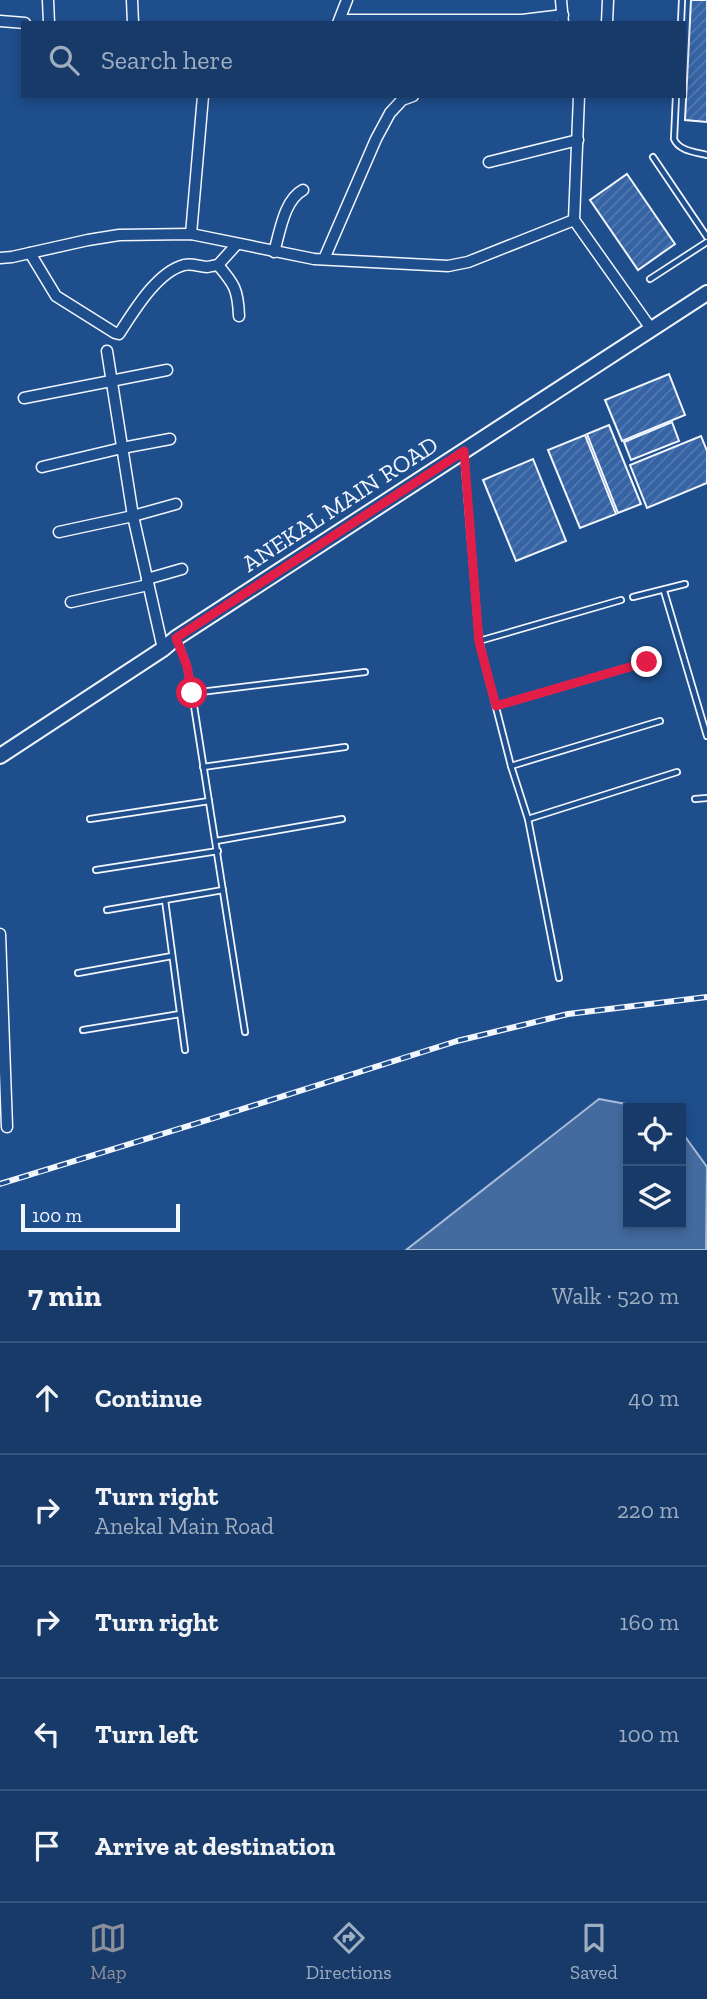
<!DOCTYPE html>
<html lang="en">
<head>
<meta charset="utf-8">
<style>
	body { margin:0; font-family:"Zilla Slab",serif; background:#244571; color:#f1f3f6 }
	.controls { position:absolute; right:21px; bottom:21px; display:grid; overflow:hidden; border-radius:0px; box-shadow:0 4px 10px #0003 }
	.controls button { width:63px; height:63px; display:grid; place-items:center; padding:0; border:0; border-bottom:2px solid #36547d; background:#173a69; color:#f1f3f6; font:35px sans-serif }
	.scale { position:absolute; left:21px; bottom:18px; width:159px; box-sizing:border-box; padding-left:7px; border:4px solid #f2f6ff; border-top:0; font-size:19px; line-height:24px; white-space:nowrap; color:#f2f6ff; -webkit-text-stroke:5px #1f4e8c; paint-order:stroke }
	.stop { position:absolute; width:21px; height:21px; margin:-16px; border:5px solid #e11d48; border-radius:50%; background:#fff }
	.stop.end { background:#e11d48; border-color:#fff; box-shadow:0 2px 7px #0008 }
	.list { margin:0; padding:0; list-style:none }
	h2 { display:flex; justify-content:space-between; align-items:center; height:91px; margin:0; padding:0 28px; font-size:30px }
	h2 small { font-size:23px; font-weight:400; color:#9eadc0 }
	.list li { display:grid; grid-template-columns:46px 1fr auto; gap:21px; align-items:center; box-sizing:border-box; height:112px; padding:0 28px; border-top:2px solid #36547d }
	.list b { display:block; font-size:26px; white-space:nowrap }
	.list p { margin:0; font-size:23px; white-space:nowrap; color:#9eadc0 }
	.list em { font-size:23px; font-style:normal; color:#9eadc0 }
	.icon { flex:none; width:38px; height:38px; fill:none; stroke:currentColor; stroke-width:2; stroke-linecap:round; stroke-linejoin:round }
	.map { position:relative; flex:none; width:707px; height:1250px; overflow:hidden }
	.search { position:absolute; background:#173a69; box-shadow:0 4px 10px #0003; left:21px; right:21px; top:21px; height:77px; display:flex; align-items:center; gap:18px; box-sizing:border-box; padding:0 24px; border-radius:0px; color:#9eadc0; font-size:26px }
	.sheet { height:651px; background:#173a69 }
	nav { display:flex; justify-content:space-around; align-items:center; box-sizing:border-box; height:98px; border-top:2px solid #36547d; background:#173a69; font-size:19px; color:#9eadc0 }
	nav a { display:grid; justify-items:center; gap:4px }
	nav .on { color:#8c9099 }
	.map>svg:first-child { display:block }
	.water { fill:#446ba0; stroke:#a8bbd7; stroke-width:2 }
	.building { fill:url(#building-hatch); stroke:#f2f6ff; stroke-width:2 }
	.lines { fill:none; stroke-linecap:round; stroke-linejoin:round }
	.lane-casing { stroke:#f2f6ff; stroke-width:8 }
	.street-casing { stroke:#f2f6ff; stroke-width:13 }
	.secondary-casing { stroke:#f2f6ff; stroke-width:18 }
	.lane { stroke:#1f4e8c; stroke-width:4.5 }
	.street { stroke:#1f4e8c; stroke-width:10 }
	.secondary { stroke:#1f4e8c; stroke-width:14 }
	.rail-casing { stroke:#f2f6ff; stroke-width:6 }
	.rail { stroke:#1f4e8c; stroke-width:3.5; stroke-dasharray:10; stroke-linecap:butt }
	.route { stroke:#e11d48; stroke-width:9 }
	.labels { text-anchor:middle; stroke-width:5; stroke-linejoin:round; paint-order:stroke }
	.street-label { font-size:24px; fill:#f2f6ff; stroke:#1f4e8c }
</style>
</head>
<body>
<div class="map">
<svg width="707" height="1250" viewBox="0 0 707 1250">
	<defs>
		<pattern id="building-hatch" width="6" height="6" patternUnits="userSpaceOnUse" patternTransform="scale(1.75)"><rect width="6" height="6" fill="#3563a3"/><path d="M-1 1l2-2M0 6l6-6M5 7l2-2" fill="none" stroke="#537ab1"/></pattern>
	</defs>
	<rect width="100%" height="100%" fill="#1f4e8c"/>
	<path class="water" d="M599,1099L648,1108H628V1224H681V1131L707,1167L706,1250H406Z"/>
	<g class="building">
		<path d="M691,0H707V122L685,120Z"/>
		<path d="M627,174L675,244L638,270L590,200Z"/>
		<path d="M669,374L685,415L622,441L605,400Z"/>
		<path d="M672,422L679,441L631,460L624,442Z"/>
		<path d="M609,425L641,504L618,513L587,434Z"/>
		<path d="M585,435L616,514L580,528L548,450Z"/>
		<path d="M701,436L707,451V483L647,508L630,465Z"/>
		<path d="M533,459L566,541L516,561L483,480Z"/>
	</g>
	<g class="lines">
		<defs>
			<g id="lane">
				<path d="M681,23L682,0"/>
				<path d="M676,96L674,139C679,151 695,152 707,155"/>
				<path d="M653,157L707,237"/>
				<path d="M650,279L707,242"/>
				<path d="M464,456L479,641L511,766L528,819L559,978"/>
				<path d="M664,591L707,736"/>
				<path d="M633,597L685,584"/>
				<path d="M479,641L621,600"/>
				<path d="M178,642L187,666L192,693L245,1032"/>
				<path d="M192,693L365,672"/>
				<path d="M496,706L647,662"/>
				<path d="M511,766L660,721"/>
				<path d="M203,767L345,747"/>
				<path d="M695,799L707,798"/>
				<path d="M90,819L209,801"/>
				<path d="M528,819L677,772"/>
				<path d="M216,841L342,819"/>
				<path d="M96,870L218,851"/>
				<path d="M165,900L185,1050"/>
				<path d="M107,910L223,890"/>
				<path d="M78,973L172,956"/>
				<path d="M83,1030L180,1014"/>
			</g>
			<g id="street">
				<path d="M48,0L49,23"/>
				<path d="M132,0L133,23"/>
				<path d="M561,0L563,23"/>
				<path d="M340,20H522L563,15"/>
				<path d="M0,21L25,23"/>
				<path d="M338,23L347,0"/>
				<path d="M607,23L608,0"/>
				<path d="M579,96L574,220L652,330"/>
				<path d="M489,162L578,140"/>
				<path d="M191,234L203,96"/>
				<path d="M274,252C280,232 284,200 303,190"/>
				<path d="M30,253L56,296L115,333L119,334C134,311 157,272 184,265C193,263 199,267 207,267C207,267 217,265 218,265C234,284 238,289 239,316"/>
				<path d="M0,258L12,257L88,240L119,235L191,234L314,259L448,266L468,262L574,220"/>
				<path d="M324,259L376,139L390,113L402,100L413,96"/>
				<path d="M218,265L237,244"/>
				<path d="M107,351L133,516L163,649"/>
				<path d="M24,398L167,370"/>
				<path d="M42,467L122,448L170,439"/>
				<path d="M59,532L133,516L176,504"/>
				<path d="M147,579L182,569"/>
				<path d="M71,602L148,585"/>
				<path d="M0,934L7,1127"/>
			</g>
			<path id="secondary" d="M0,756L163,649L176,638L707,293"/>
		</defs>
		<use href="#lane" class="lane-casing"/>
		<use href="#street" class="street-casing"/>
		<use href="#secondary" class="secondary-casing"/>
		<use href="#lane" class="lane"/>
		<use href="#street" class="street"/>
		<use href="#secondary" class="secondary"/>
		<defs>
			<path id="rail" d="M0,1184L214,1118L457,1041L568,1014L707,997"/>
		</defs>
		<use href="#rail" class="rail-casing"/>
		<use href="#rail" class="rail"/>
	</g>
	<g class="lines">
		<path class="route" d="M192,693L187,666L176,638L464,451L479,642L496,706L647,662"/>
	</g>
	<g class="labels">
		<g class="street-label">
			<text transform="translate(340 504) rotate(-33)" y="8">ANEKAL MAIN ROAD</text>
		</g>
	</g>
</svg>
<div class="controls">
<button><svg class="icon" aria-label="locate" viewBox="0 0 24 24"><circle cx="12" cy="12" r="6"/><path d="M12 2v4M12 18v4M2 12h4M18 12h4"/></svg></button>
<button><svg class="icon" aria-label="layers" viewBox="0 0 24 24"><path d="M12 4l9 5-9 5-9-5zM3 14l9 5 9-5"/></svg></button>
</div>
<div class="scale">100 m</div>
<div class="stop" style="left:192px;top:693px"></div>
<div class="stop end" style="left:647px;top:662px"></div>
<div class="search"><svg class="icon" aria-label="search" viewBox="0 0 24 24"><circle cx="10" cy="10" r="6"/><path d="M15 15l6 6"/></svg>Search here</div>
</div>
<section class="sheet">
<h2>7 min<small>Walk · 520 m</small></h2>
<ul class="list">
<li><svg class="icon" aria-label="ahead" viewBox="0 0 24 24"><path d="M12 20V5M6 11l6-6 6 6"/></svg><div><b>Continue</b></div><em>40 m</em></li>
<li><svg class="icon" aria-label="right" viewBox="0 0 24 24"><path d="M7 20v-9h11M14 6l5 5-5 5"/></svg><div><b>Turn right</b><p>Anekal Main Road</p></div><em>220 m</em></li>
<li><svg class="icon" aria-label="right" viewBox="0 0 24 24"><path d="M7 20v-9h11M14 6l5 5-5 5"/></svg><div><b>Turn right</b></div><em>160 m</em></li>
<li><svg class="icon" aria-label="left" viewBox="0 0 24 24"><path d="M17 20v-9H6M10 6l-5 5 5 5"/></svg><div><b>Turn left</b></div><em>100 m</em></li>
<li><svg class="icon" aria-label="arrive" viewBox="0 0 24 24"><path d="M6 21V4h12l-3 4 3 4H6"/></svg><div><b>Arrive at destination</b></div></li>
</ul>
</section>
<nav>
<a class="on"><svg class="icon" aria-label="map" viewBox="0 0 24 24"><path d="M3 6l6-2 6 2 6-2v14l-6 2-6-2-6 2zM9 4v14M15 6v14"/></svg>Map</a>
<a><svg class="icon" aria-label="directions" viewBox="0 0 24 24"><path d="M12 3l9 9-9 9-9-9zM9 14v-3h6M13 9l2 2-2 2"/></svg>Directions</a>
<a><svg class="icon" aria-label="saved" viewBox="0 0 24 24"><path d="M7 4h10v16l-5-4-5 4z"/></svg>Saved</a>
</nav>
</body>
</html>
